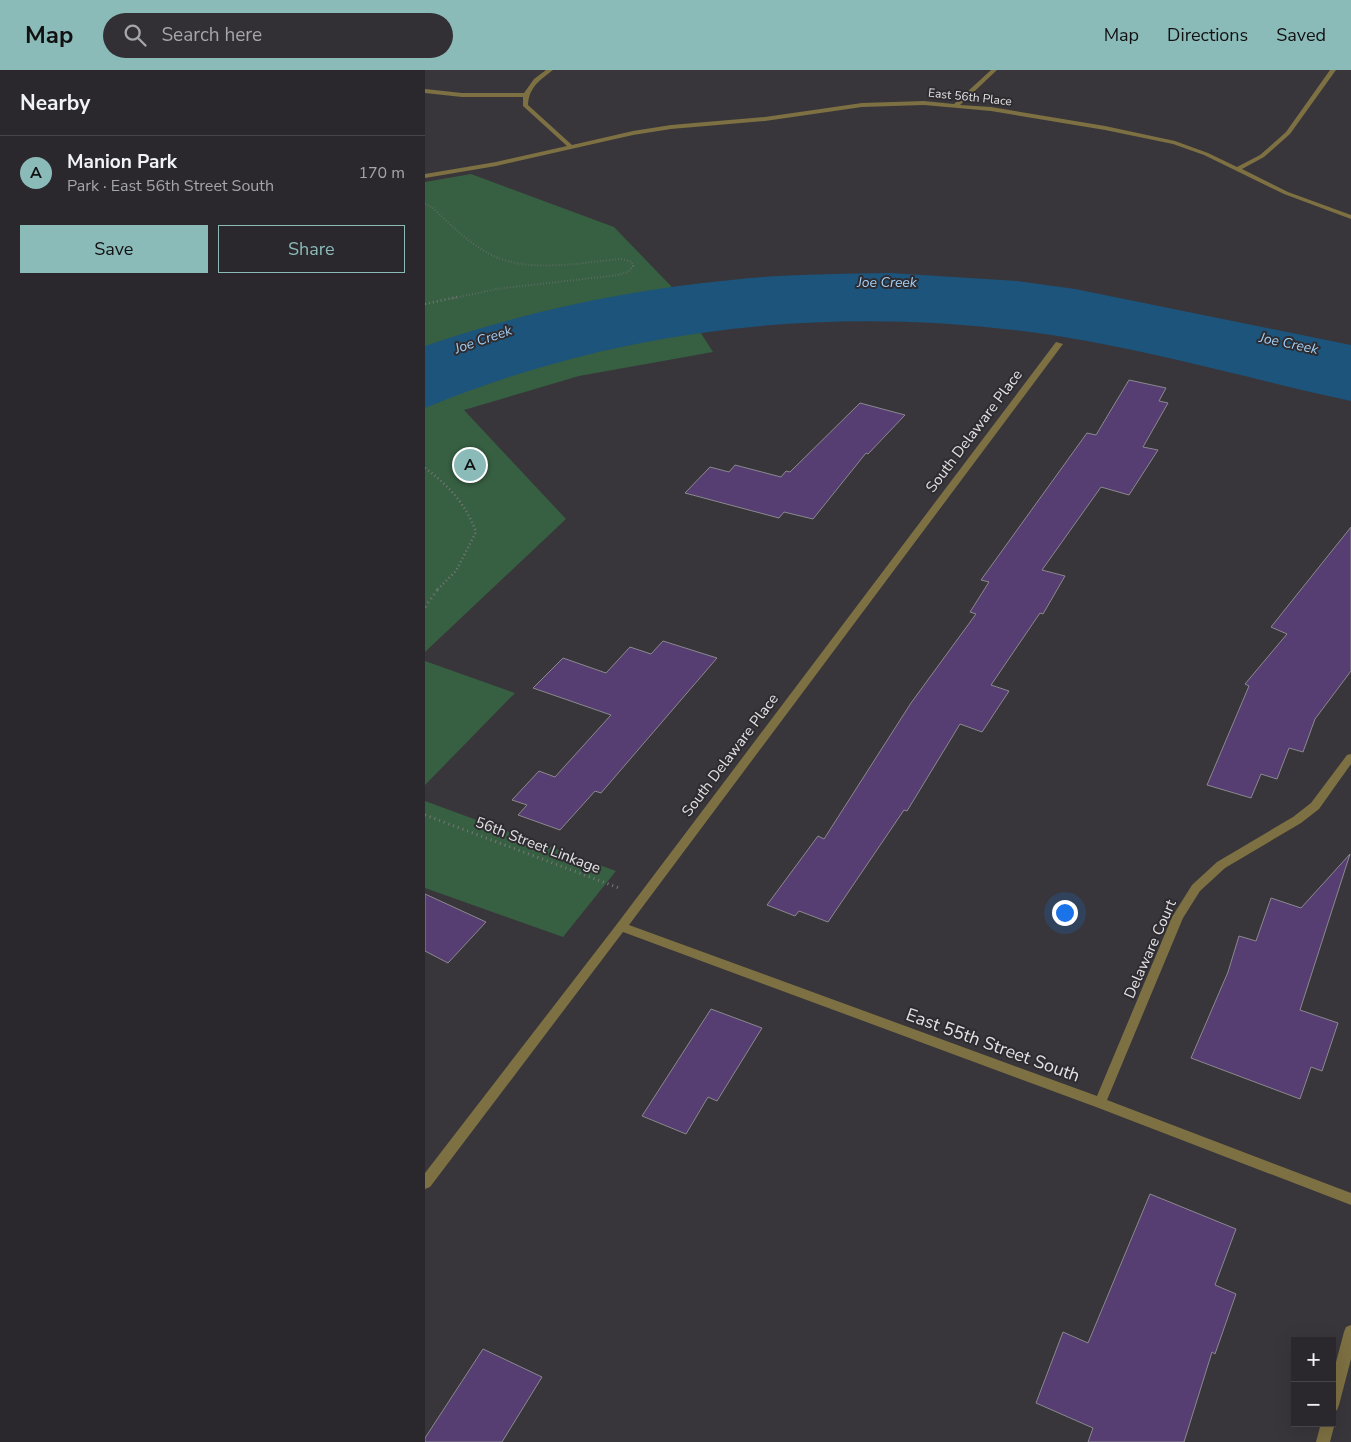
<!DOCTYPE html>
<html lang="en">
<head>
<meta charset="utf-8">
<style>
	body { margin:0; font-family:"Nunito Sans",sans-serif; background:#323034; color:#f1f3f6 }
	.controls { position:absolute; right:15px; bottom:15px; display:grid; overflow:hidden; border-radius:0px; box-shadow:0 5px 20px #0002 }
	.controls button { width:45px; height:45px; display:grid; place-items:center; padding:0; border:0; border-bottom:1px solid #464448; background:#2a282c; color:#f1f3f6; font:25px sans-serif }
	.you { position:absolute; left:639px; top:842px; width:18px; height:18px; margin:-12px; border:4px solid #fff; border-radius:50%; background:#1a73e8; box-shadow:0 0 0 8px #1a73e833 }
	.badge { display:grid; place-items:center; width:32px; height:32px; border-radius:50%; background:#8bbbb9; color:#111; font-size:16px; font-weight:700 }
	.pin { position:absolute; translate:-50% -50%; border:2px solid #fff; box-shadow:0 1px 5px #0006 }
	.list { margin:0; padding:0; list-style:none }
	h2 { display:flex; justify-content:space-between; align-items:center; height:65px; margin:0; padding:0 20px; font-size:21px }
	h2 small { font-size:16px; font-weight:400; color:#a5a6a9 }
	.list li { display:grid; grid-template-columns:32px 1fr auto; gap:15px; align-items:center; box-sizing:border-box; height:75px; padding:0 20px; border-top:1px solid #464448 }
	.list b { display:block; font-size:19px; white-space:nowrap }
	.list p { margin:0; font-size:16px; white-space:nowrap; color:#a5a6a9 }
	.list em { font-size:16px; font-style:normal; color:#a5a6a9 }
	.actions { display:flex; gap:10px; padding:15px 20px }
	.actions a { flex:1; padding:11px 0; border:1px solid #8bbbb9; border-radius:0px; text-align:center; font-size:18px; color:#8bbbb9 }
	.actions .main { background:#8bbbb9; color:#111 }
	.icon { flex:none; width:28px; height:28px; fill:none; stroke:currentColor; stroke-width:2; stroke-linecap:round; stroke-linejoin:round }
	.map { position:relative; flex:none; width:926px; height:1372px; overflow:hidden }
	header { display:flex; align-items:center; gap:30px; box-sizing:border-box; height:70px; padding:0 25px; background:#8bbbb9; color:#111 }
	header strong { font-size:24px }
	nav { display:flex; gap:28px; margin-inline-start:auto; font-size:18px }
	.search { width:350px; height:45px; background:#323034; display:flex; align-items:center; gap:12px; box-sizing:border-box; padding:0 18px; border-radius:28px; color:#a5a6a9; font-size:19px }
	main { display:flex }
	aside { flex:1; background:#2a282c }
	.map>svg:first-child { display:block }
	.green { fill:#375f42 }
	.water { fill:#1c547c }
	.building { fill:#563e72; stroke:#8a898d }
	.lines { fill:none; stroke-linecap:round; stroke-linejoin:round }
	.path-far2 { stroke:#79777a; stroke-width:2; stroke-dasharray:0.5 2.5; stroke-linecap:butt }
	.path-far1 { stroke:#79777a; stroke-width:2.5; stroke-dasharray:1 3; stroke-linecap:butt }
	.path { stroke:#79777a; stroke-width:3; stroke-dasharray:1 4; stroke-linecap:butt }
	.minor { fill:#7d7042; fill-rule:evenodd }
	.labels { text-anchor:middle; stroke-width:4; stroke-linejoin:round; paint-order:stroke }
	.far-street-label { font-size:12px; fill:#e2e1e3; stroke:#2e2c30 }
	.far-water-label { font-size:14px; font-style:italic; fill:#a1cef4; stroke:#2e2c30 }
	.street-label { font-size:15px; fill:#e2e1e3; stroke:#2e2c30 }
	.near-street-label { font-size:18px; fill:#e2e1e3; stroke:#2e2c30 }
</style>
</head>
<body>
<header>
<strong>Map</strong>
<div class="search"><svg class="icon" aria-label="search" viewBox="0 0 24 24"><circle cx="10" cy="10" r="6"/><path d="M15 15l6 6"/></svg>Search here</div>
<nav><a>Map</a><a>Directions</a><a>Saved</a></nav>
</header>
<main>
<aside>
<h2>Nearby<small></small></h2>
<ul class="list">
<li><span class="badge">A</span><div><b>Manion Park</b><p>Park · East 56th Street South</p></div><em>170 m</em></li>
</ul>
<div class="actions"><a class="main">Save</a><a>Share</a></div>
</aside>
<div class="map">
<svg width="926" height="1372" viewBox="0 0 926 1372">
	<rect width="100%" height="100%" fill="#38363a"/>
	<g class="green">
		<path d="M46,104L189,157L246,216L288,282L154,306L39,340L141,449L0,582V112Z"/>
		<path d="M0,591L90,623L0,715Z"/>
		<path d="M0,731L191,801L138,867L0,818Z"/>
	</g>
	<path class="water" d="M465,203L592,211L650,219L926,275V331C838,312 751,287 662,271C439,231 209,251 0,338V276C98,242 202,220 306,210C358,204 412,204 465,203Z"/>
	<g class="building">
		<path d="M704,310L741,318L734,331L743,333L718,377L733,380L704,425L676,417L617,500L640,506L618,544L615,543L566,615L584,621L557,662L535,654L482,741L479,740L403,852L374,841L370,846L342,835L393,766L399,769L486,633L551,544L545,542L564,512L556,510L662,363L671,365Z"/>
		<path d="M435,333L480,345L443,384L441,383L388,449L359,442L354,448L260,423L285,397L304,402L310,395L356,407L361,401L365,402Z"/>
		<path d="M926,457V601L890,649L878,682L864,678L852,709L836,704L826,728L782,715L824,616L820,614L862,564L846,557Z"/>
		<path d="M238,571L292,588L176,723L170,721L135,760L93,745L102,735L87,730L114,701L130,707L186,645L108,618L138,588L181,603L205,577L226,584Z"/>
		<path d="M925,784L875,940L913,953L897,1001L886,997L875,1029L766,988L803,902L814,866L831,871L846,828L876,838Z"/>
		<path d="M0,824L61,852L23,893L0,881Z"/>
		<path d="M286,939L337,958L292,1031L283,1027L261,1064L217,1046Z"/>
		<path d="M725,1124L811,1159L790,1215L811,1224L790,1284L787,1282L759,1372H663L668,1358L611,1333L638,1262L663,1273Z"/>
		<path d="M58,1279L117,1307L77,1372H0V1368Z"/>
	</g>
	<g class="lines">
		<path class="path-far2" d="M0,134L7,137C26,155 46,176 71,187C108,203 158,192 197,189L207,192L208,196L203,202L193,205L71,219L26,229"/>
		<g class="path-far1">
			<path d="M0,234L32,227"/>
			<path d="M0,398C23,415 41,434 51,462L31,501L12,520"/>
		</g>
		<g class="path">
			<path d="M0,537L13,519"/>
			<path d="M0,745L194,818"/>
		</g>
		<g class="minor">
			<path d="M121,0H128C115,10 104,17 103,35L147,75L208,61L246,55L340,47L437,33L499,31L529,34L566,0H572L535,35L566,37L680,56L750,71L783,83L812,97L835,85L861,62L905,0H911L865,64L839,87L817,99L863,122L926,145V149L859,124L779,85L748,74L680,60L566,41L499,35L437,37L340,51L246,59L208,65L71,96L0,108V104L71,92L142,76L98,36V27H37L0,23V19L37,23H99L109,9Z"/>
			<path d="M631,272L638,274L204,855L672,1026L747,847L767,815L792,792L868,747L886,733L922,685L926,684V694L894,739L876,753L800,798L775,821L758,848L682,1030L926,1123V1135L671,1037L198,862L5,1117L0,1119V1103L192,854Z"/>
			<path d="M926,1255V1289L914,1335L912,1340L907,1342V1307L919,1262L921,1257Z"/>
			<path d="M907,1348L910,1353L905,1372H891L896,1353H907Z"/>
		</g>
	</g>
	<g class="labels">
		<g class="far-street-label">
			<text transform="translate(545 27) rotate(6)" y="4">East 56th Place</text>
		</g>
		<g class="far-water-label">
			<text x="462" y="217">Joe Creek</text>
			<text transform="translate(58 269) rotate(-19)" y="5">Joe Creek</text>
			<text transform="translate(864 273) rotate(12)" y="5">Joe Creek</text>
		</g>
		<g class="street-label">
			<text transform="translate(549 361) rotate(-53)" y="5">South Delaware Place</text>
			<text transform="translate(305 685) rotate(-53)" y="5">South Delaware Place</text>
			<text transform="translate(113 775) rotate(21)" y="5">56th Street Linkage</text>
			<text transform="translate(725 879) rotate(-66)" y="5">Delaware Court</text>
		</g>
		<g class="near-street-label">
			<text transform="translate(568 975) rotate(20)" y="6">East 55th Street South</text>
		</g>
	</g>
</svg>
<div class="controls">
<button>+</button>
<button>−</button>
</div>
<div class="you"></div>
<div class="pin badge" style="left:45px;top:395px">A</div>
</div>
</main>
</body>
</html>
